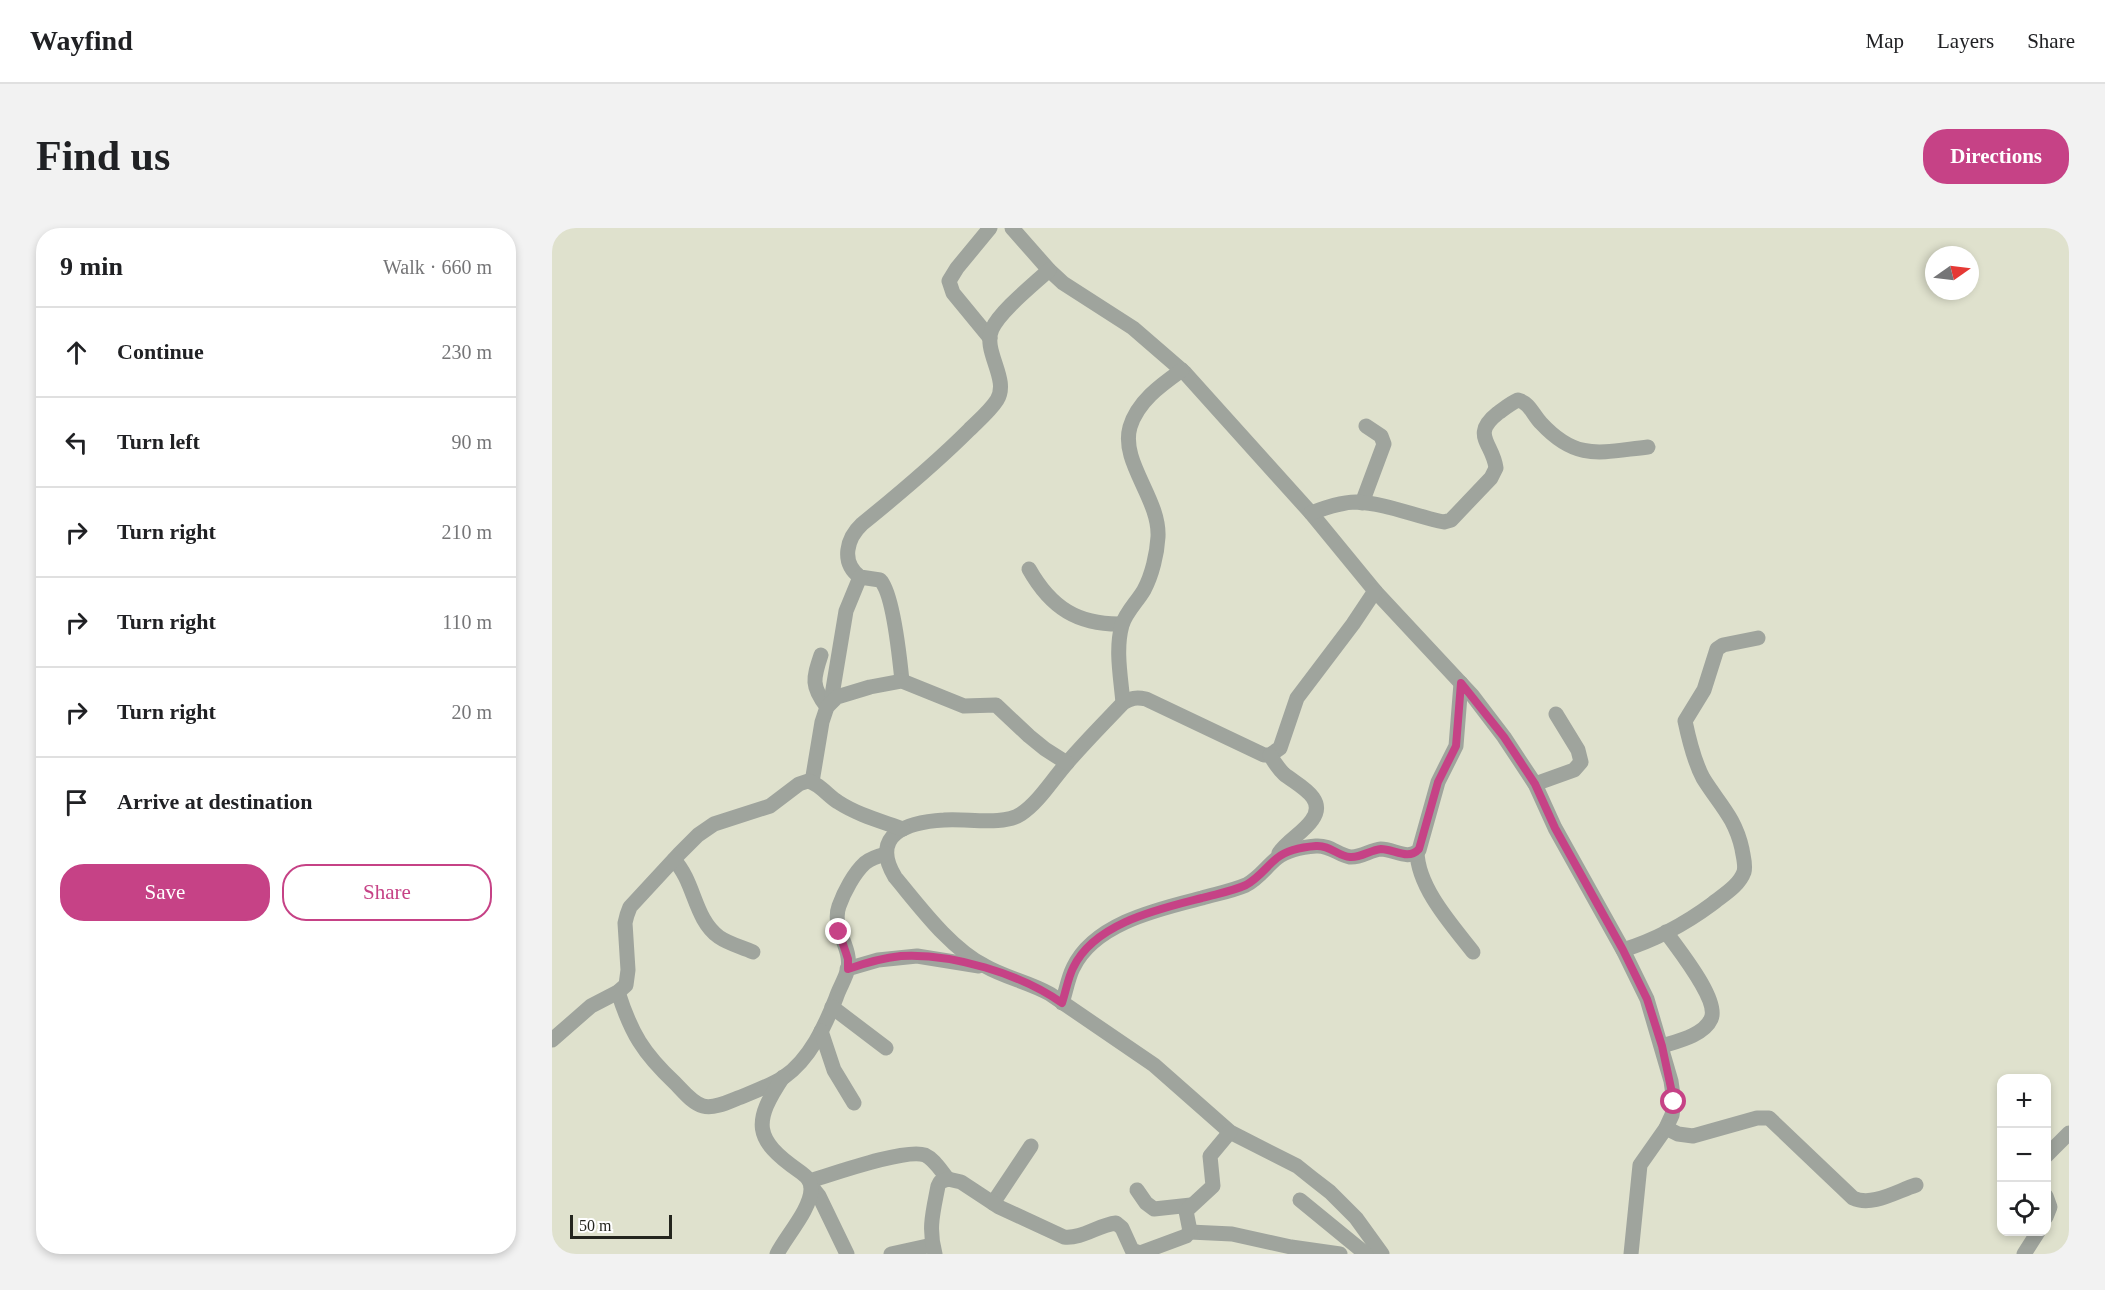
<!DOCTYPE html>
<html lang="en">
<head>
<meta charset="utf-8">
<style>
	body { margin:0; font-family:Georgia,serif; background:#f2f2f2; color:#202124 }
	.controls { position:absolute; right:18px; bottom:18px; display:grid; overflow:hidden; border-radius:12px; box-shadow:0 3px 9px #0003 }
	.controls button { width:54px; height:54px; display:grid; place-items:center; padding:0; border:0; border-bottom:2px solid #e0e0e0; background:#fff; color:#202124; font:30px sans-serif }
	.compass { position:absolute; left:1373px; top:18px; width:54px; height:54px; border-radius:50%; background:#fff; box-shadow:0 3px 9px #0003; rotate:76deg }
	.scale { position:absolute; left:18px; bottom:15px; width:102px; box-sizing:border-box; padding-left:6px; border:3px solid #24251e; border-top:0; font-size:16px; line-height:21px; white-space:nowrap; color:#24251e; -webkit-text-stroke:4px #fff; paint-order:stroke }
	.stop { position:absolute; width:18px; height:18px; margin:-14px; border:4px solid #c64286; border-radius:50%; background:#fff }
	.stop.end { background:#c64286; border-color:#fff; box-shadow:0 2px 6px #0008 }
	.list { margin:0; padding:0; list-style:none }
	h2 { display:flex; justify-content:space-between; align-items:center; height:78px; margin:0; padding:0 24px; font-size:26px }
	h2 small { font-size:20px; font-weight:400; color:#757577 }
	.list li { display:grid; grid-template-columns:39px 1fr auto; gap:18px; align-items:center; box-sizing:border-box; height:90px; padding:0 24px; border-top:2px solid #e0e0e0 }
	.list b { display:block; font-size:22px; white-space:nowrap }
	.list em { font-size:20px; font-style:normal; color:#757577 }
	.actions { display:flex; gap:12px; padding:18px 24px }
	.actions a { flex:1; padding:14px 0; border:2px solid #c64286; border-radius:24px; text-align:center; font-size:21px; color:#c64286 }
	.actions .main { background:#c64286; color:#fff }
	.icon { flex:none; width:33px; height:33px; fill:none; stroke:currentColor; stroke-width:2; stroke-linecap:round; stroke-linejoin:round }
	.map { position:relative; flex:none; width:1517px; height:1026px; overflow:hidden; border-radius:24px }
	header { display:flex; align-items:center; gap:36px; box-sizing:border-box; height:84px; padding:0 30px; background:#fff; border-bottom:2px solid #e0e0e0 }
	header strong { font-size:28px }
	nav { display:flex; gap:33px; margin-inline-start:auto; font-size:21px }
	.intro { display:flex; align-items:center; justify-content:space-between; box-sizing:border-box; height:144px; padding:0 36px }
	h1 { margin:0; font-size:42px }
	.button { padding:15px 27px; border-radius:24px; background:#c64286; color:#fff; font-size:21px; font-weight:700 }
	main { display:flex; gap:36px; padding:0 36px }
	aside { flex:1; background:#fff; border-radius:24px; box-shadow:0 3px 9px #0003 }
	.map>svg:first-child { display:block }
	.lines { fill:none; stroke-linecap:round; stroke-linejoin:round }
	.minor { stroke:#9fa49d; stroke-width:15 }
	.route { stroke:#c64286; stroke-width:8 }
</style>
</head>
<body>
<header>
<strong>Wayfind</strong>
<nav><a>Map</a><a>Layers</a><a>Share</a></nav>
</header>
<div class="intro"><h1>Find us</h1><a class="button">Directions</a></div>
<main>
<aside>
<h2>9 min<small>Walk · 660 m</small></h2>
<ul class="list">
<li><svg class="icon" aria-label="ahead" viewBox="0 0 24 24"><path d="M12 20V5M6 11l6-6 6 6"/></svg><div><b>Continue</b></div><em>230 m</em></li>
<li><svg class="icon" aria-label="left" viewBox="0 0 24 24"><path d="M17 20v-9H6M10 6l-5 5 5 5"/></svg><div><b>Turn left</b></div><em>90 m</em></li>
<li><svg class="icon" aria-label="right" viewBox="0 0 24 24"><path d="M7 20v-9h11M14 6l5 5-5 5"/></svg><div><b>Turn right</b></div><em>210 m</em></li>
<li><svg class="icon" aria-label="right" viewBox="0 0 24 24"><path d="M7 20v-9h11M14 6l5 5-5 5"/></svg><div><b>Turn right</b></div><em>110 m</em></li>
<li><svg class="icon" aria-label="right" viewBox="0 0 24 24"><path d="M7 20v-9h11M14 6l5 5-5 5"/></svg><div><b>Turn right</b></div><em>20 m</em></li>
<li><svg class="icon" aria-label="arrive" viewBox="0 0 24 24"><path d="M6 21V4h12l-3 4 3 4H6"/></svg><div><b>Arrive at destination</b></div></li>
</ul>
<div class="actions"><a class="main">Save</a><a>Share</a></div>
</aside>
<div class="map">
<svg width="1517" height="1026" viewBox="0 0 1517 1026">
	<rect width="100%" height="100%" fill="#dfe1cd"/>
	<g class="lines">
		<g class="minor">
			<path d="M438,0L405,40L397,53L401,65L438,110"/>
			<path d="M460,0L497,42L511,55L581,100L633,145L759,285L823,363L920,467L952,509L983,556L1003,600L1071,722L1095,771L1119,853L1122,874L1120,887L1114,900L1088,937L1079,1026"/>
			<path d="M810,275L832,216L829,208L814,198"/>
			<path d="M759,285C773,280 789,274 804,274C832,275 860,287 887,293L892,294L899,292L939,250L944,240C941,215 918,207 946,185C953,180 959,175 966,172C978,175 981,187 989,195C1025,234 1049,224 1096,219"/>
			<path d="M477,341C499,380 526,397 570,396"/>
			<path d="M823,363L801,396L745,470L728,520L718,527H712L594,471C584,469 579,470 571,475C552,495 533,514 515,535C500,552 487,574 469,586C451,598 414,590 392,592C356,594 317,606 343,649C368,679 398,720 433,738C454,750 477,754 498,766L602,837L678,904L745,938L760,950L778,964L804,990L830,1026"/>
			<path d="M269,427C261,451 259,458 275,479"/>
			<path d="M350,453C348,433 341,364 328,352L308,349C288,334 295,310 310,296C347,266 383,236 417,202C426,193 438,183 445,172C458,151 430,123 440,101C448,83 482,56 497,42"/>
			<path d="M279,473L294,383L308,349"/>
			<path d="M571,475C569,450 563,422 570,397C574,384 585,374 592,362C600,347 605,326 606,309C608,271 568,234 578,199C586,173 609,157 630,142"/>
			<path d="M718,527C722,534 726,540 732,546C745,557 776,570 760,592C751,605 736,612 727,625"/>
			<path d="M260,554L270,494L275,479L285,469L318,459L350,453L412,478L444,477L477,508L493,521L515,535"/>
			<path d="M983,556L1022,542L1029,534L1026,522L1004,486"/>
			<path d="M865,624C866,660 900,697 921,724"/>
			<path d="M122,632C143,654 142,691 167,709C177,716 190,719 201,724"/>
			<path d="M1071,722C1103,712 1133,696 1160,676C1171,667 1187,658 1192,644C1194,637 1191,628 1190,621C1183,589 1167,576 1151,550C1142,533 1137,512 1133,493L1152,462L1165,421L1171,417L1206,410"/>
			<path d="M295,741L326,732L365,728L427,738"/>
			<path d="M66,764C79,805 91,825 123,855C131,863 140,875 151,878C162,881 176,874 186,870C201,864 218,858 232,849C258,831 273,798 284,770C287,760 294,750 296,740C300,719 279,700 287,678C292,664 302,645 313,635C319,630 326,628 334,626"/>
			<path d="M510,775C514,763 516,750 521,740C542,695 607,681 650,670C664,666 680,663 694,657C707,650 714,639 725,630C735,622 751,619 764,618C778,617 786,627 798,629C809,630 818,622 829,621C842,621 856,633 867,622L886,554L904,518L909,455"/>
			<path d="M280,779L334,820"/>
			<path d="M269,803L282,842L302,875"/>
			<path d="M0,812L39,778L66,764L74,757L76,742L73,695L75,687L78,679L127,626L146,607L162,596L218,578L247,556L256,553C268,556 276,568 286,574C306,587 329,593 351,601"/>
			<path d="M1110,818C1126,813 1152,807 1159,791C1168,772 1125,720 1114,704"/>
			<path d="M1114,900L1126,906L1141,908L1205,890H1217L1301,970C1320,979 1345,963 1364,957"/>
			<path d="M1494,928L1517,905"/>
			<path d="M258,953C281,946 353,920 373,927C382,931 389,943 396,951"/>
			<path d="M259,958L267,968L295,1026"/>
			<path d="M585,962L594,975L602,981L639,977"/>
			<path d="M1494,968L1498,979L1494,989"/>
			<path d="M748,972L814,1026"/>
			<path d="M441,975L479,918"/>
			<path d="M638,1004L680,1006L739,1019L788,1026"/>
			<path d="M225,1026C234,1008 259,981 259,961C259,952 254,948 247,943C201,911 201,894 231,849"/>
			<path d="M339,1026L380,1017"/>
			<path d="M383,1026C376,1000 381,984 386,958L388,954L396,951L409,954L447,979L512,1009C530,1011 546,997 564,995L570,1000L580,1022L588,1025L634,1008L638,1003L634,983L661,958L658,928L678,904"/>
			<path d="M1472,1026L1486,1004"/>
		</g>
	</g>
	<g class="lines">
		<path class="route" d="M287,704L296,731V741C313,735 330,730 349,728C400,725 469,746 510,775C514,763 516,750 521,740C542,695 607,681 650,670C664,666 681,663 694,657C707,650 714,639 725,630C735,622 751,619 764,618C778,617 786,628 798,629C809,630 818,622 829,621C842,621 856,633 867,621L886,554L904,518L909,455L952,509L983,556L1003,600L1071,722L1095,771L1110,818L1122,874"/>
	</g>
</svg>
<div class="controls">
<button>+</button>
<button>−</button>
<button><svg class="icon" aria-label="locate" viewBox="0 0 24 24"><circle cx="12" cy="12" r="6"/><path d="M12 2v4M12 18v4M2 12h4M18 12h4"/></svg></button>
</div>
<svg class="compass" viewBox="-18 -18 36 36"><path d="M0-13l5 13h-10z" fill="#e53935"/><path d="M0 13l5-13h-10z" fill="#757577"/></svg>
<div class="scale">50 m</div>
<div class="stop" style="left:1122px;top:874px"></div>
<div class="stop end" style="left:287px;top:704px"></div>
</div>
</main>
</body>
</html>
